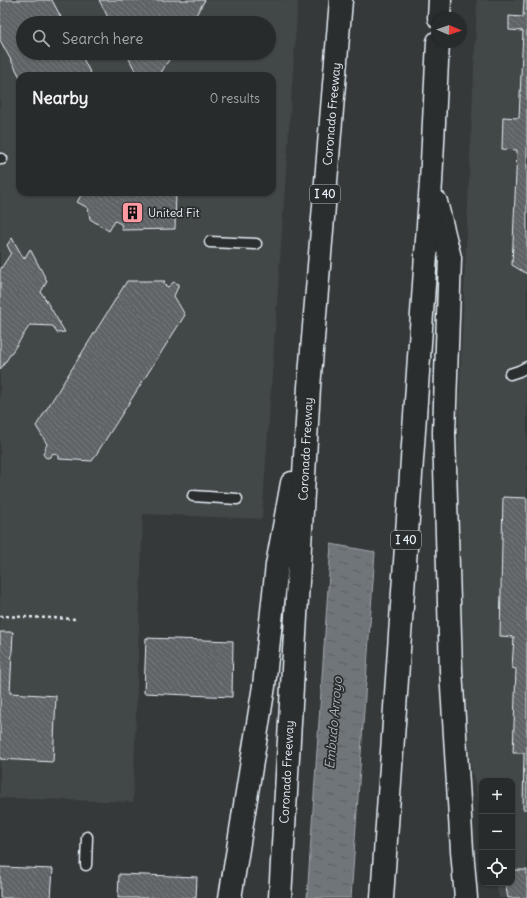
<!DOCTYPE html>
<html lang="en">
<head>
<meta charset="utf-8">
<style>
	body { margin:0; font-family:Delius,sans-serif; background:#303334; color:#f1f3f6 }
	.controls { position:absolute; right:12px; bottom:12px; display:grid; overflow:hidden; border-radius:8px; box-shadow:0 1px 3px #0004 }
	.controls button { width:36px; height:36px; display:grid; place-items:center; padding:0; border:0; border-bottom:1px solid #444748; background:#282b2c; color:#f1f3f6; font:20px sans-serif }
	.compass { position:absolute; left:431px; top:12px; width:36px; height:36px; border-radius:50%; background:#282b2c; box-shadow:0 1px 3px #0004; rotate:92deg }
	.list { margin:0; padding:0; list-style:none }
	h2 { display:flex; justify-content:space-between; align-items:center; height:52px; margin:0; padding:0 16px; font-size:17px }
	h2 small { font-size:13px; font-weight:400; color:#a5a7a9 }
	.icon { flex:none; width:22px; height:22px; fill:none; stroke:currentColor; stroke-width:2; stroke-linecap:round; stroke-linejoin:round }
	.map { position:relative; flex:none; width:527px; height:898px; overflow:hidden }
	.search { position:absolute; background:#282b2c; box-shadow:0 1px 3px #0004; left:16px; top:16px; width:260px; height:44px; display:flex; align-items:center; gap:10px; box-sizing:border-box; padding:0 14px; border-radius:22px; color:#a5a7a9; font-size:15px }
	.panel { position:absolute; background:#282b2c; box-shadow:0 1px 3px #0004; left:16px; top:72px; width:260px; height:124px; border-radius:12px }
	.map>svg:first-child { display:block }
	.built { fill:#424647; fill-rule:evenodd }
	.water { fill:url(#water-ripples); stroke:#a0a7ac }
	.building { fill:url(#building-back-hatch); stroke:#e8f1f8 }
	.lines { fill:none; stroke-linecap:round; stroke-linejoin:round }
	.service-casing { stroke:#e8f1f8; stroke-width:13 }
	.motorway-casing { stroke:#e8f1f8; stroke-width:25 }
	.path { stroke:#e8f1f8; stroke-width:2.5; stroke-dasharray:3 3; stroke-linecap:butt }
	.service { stroke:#2a2d2e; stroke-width:10 }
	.motorway { stroke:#2a2d2e; stroke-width:22 }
	.labels { text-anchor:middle; stroke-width:3.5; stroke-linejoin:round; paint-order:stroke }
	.shield { fill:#2a2d2e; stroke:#afb6bb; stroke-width:1 }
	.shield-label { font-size:11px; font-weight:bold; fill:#e8f1f8 }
	.street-label { font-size:12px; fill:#e8f1f8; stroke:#2a2d2e }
	.poi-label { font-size:12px; fill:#e8f1f8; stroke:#2a2d2e; text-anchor:start }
	.water-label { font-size:13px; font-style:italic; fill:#acb3b8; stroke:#2a2d2e }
</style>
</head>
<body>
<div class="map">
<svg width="527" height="898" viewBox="0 0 527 898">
	<defs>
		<pattern id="water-ripples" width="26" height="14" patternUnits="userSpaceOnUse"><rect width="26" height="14" fill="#707579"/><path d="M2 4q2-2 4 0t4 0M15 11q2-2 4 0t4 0" fill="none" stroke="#5b5e62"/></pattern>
		<pattern id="building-back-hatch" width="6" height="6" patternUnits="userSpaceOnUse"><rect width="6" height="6" fill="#5f6365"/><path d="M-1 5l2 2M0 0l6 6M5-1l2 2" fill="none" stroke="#767a7c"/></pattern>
	</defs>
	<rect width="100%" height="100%" fill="#35393a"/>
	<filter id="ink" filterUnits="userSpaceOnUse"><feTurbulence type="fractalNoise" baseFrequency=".025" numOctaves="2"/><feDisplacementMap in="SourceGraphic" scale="8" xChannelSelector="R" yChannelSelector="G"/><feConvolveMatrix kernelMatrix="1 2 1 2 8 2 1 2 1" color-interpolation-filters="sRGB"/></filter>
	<g filter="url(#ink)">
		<g class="built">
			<path d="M0,0H298L262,519L143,514L133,802L0,798ZM23,23H269V53H23ZM20,76H272V192H20Z"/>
			<path d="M477,0H527V898H499L496,883H512V781H482V817L466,743L460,619L457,485L459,403Z"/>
		</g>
		<path class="water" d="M331,544L375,552L351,898H307Z"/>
		<g class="building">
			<path d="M0,0H52L64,23H23V53H80L92,76L20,77L0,40Z"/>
			<path d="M99,0H205L191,23H111Z"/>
			<path d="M524,0H527V274L512,265L517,150L502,149L503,117L519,118L523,31L509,30V16L523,17Z"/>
			<path d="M126,53H173L159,76H138Z"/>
			<path d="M83,192H176L175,229L122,230L121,224L115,221L109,231L90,219L88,208L77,202Z"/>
			<path d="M12,238L24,259L30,249L47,281L41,292L65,332L57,333L53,326L30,325L0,370V270L11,253L7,245Z"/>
			<path d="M127,281H165L163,284L168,287L171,284L174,282L178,284V287L174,296L185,315L92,461L59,459V456L53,453L50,457L47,458L45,457L43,454L47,444L36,426Z"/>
			<path d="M503,497L527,498V809H523L524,753H513L516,669L512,668L514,637L500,636Z"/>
			<path d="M0,632H13L10,693L56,696L53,762L0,759Z"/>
			<path d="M146,638L233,641L232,697L144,693Z"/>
			<path d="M0,867L53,869L51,898H0Z"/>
			<path d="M512,870H527V898H508L505,883H512Z"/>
			<path d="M119,874L197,877L196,898H118Z"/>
		</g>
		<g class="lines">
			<defs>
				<g id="service">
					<path d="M0,159H2"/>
					<path d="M210,242L256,244"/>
					<path d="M510,374L519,371L527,367"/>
					<path d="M193,496L237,499"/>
					<path d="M86,865L87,837"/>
				</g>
				<g id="motorway">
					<path d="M439,18L440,0"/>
					<path d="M436,202L450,258L444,433L451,670L462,850L466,898"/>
					<path d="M230,898L237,855L264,686L277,565L292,483"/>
					<path d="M280,898L309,387L341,0"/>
					<path d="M382,898L431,182L438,42"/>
				</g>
			</defs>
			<use href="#service" class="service-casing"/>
			<use href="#motorway" class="motorway-casing"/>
			<path class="path" d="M0,616L77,619"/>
			<use href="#service" class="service"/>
			<use href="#motorway" class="motorway"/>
		</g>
	</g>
	<defs>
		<symbol id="building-square" viewBox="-11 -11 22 22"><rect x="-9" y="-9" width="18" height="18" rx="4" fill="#ff9aa2" stroke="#2a2d2e"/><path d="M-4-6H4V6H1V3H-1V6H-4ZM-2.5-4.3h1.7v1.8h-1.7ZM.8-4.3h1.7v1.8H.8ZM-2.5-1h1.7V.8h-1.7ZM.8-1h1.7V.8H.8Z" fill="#111"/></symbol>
	</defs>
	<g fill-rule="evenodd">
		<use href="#building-square" x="120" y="200" width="25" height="25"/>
	</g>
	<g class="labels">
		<g class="shield">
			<rect x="310" y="185" width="30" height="18" rx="3"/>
			<rect x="391" y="531" width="30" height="18" rx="3"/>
		</g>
		<g class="shield-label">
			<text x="325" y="198">I 40</text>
			<text x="406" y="544">I 40</text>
		</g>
		<g class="street-label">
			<text transform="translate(332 114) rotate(-85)" y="4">Coronado Freeway</text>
			<text transform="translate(306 449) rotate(-87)" y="4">Coronado Freeway</text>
			<text transform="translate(287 772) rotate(-87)" y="4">Coronado Freeway</text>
		</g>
		<g class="poi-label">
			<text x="148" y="217">United Fit</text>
		</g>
		<g class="water-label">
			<text transform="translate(333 723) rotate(-85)" y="5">Embudo Arroyo</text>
		</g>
	</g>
</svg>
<div class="controls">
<button>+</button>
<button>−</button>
<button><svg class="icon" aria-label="locate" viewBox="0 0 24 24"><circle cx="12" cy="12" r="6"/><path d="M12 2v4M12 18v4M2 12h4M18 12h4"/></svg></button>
</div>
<svg class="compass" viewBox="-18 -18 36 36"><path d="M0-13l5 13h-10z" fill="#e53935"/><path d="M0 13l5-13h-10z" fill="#a5a7a9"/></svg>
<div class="search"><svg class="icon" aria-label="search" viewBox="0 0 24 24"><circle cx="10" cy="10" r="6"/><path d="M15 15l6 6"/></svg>Search here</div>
<section class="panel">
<h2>Nearby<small>0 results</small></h2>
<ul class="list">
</ul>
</section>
</div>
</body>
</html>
